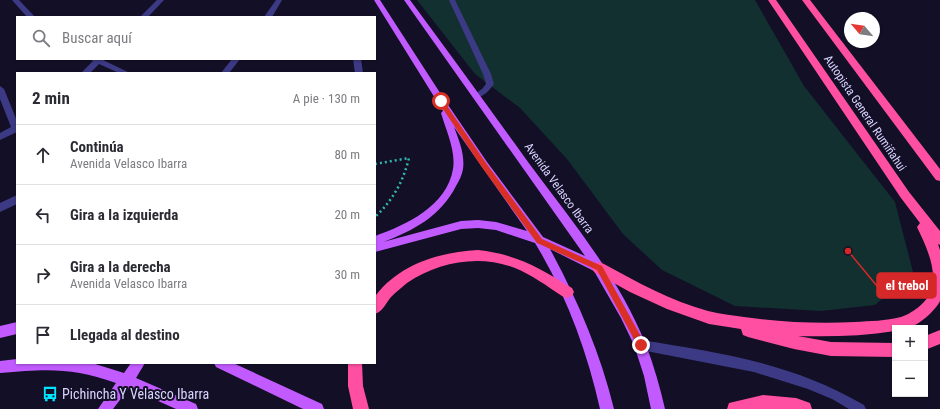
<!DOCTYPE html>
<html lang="es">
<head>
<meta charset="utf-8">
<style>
	body { margin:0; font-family:"Roboto Condensed",sans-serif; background:#f7f7f7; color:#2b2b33 }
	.controls { position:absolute; right:12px; bottom:12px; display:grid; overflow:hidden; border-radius:0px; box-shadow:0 1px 3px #0004 }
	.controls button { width:36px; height:36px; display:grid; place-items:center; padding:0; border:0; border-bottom:1px solid #e1e1e2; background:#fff; color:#2b2b33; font:20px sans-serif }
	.compass { position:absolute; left:844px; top:12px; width:36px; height:36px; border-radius:50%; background:#fff; box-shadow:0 1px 3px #0004; rotate:299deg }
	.stop { position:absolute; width:12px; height:12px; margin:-9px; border:3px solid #d93025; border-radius:50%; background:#fff }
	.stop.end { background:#d93025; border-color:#fff; box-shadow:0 1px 4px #0008 }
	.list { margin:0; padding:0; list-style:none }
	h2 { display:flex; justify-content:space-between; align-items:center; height:52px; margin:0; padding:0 16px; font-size:17px }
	h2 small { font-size:13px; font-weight:400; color:#7c7c81 }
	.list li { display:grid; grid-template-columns:26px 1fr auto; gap:12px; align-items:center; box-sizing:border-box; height:60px; padding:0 16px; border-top:1px solid #e1e1e2 }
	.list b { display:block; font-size:15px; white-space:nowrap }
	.list p { margin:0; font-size:13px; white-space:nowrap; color:#7c7c81 }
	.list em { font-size:13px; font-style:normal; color:#7c7c81 }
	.icon { flex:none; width:22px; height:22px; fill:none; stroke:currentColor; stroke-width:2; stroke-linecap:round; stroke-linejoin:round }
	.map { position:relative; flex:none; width:940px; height:409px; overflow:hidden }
	.search { position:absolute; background:#fff; box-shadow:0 1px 3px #0004; left:16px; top:16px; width:360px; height:44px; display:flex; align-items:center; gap:10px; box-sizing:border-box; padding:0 14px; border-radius:0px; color:#7c7c81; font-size:15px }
	.panel { position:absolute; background:#fff; box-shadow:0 1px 3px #0004; left:16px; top:72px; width:360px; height:292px; border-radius:0px }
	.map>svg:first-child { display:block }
	.green { fill:#12302f }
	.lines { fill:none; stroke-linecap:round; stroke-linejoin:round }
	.path { stroke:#2fb8b0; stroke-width:2.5; stroke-dasharray:2 3; stroke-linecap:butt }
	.lane { fill:#3d3a85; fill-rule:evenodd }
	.street { fill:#3d3a85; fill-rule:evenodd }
	.primary { fill:#c25bff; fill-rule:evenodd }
	.highway { fill:#ff4fa3; fill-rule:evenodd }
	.route { fill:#d93025 }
	.labels { text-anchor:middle; stroke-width:4; stroke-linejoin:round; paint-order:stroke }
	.street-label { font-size:12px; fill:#d9d4ff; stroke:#130f26 }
	.near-poi-label { font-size:14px; fill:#d9d4ff; stroke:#130f26; text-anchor:start }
	.leader { fill:none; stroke:#d62828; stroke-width:1.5 }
	.callout-dot { fill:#d62828; stroke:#130f26; stroke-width:1.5 }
	.callout { fill:#d62828; stroke:#d62828; stroke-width:1.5 }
	.callout-label { font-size:13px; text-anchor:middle; font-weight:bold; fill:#fff }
</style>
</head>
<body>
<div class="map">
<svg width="940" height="409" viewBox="0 0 940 409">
	<rect width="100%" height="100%" fill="#130f26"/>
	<path class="green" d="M417,0H755L804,86L895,202L913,272L875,305L821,311L735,306L662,270L623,234L567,159L520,108L475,74Z"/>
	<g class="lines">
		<path class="path" d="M375,164L409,158C403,182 393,200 375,217"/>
		<g class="lane">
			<path d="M449,0H455L491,74L494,84C489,91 484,96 476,98L472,96L482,89L486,84L483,74Z"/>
			<path d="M641,340C722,353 792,363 864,405L866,409H849L832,399L808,389L754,372L641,350L637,349L636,345L637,341Z"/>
		</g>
		<g class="street">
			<path d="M12,0H19L35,17H27Z"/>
			<path d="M157,0H164L148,17H140Z"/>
			<path d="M276,0H282L272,17H264Z"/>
			<path d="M90,59H104L103,60L130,73H119L99,64L90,73H81L93,61Z"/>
			<path d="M232,59H240L229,73H221Z"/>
			<path d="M353,59H361L363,73H355Z"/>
			<path d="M0,86L4,89L17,121V132L0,140V133L11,127L0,99Z"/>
			<path d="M17,195V204L0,212V203Z"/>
		</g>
		<g class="primary">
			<path d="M374,0H380L444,99L487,162L543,237L585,256L404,0H410C450,54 489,108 528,162C571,220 619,277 646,345C654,366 660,387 665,409H651L644,376L634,345L621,318L594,271L550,249C578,301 600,352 614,409H600C587,351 566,294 535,243L496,230L478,228L461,229L375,252V236C406,225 447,206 453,169C456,151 446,130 441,113L443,111ZM454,127L527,231L496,222L478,220L461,221L383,242C413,231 441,216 456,186C459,181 462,175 463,169C465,155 459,140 454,127Z"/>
			<path d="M17,322V334L0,338V326Z"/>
			<path d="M17,359V363H92L124,373L131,363H145L136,378L196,404L198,409H176L129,388L113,409H98L116,383C72,367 46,369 0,373V361Z"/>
			<path d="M214,363H233L322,404L324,409H303L216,367Z"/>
		</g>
		<g class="highway">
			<path d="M768,0H776L909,192L940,231V245L938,244L940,250V301C935,311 919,325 908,328C904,329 899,328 895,328V331C863,336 831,337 798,336L831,342L895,343V357L831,356L794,349L748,337L743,335L741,329L709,324L667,309L630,292L594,272L592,268L594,264L599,262L604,264C637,282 671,301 708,311C720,314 732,315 744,317C781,322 818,324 855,322C870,321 886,321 901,317C911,314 926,303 930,293C939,272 926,246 917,227L920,223L901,198Z"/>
			<path d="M802,0H810L940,169V181L936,180Z"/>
			<path d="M478,250C516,254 540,268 572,288L574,292L572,296L567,298L562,296C547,286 532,275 515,268C479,254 438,262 407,283C402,287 396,292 391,297C386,303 383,311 375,314L376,295C400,264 440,252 478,250Z"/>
			<path d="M940,330V344L925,350V336Z"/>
			<path d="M348,363H362L363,386L369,409H353L348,386Z"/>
			<path d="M763,395L796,398L810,403L812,409H727L729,403Z"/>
		</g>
	</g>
	<path class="route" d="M439,100H443L486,163L542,239L602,266L644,342V347H638L597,270L537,243L481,166L439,103Z"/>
	<defs>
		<symbol id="bus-bare" viewBox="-9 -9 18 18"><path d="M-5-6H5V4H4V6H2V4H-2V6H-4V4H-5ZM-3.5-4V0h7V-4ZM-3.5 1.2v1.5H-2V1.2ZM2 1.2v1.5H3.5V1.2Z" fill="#00e5ff" stroke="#130f26" stroke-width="2.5" paint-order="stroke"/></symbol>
	</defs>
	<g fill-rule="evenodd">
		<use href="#bus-bare" x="39" y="383" width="22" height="22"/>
	</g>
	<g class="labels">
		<g class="street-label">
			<text transform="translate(865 113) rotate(56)" y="4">Autopista General Rumiñahui</text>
			<text transform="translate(559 188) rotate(54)" y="4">Avenida Velasco Ibarra</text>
		</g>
		<g class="near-poi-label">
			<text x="62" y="399">Pichincha Y Velasco Ibarra</text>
		</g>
	</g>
	<path class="leader" d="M848 251L877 286"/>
	<circle class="callout-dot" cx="848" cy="251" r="4"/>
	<rect class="callout" x="877" y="273" width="59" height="25" rx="4"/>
	<g class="callout-label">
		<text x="907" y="290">el trebol</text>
	</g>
</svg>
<div class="controls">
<button>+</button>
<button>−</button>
</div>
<svg class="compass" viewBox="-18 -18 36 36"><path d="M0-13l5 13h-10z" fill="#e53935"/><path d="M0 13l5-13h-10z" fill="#7c7c81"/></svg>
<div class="stop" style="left:441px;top:101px"></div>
<div class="stop end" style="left:641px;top:345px"></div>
<div class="search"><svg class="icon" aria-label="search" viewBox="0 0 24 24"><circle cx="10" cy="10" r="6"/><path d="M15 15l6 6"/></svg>Buscar aquí</div>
<section class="panel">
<h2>2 min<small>A pie · 130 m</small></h2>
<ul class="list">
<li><svg class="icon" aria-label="ahead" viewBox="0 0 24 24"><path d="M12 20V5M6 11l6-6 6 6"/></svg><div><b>Continúa</b><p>Avenida Velasco Ibarra</p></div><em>80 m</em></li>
<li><svg class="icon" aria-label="left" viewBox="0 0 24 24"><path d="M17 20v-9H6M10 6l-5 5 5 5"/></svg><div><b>Gira a la izquierda</b></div><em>20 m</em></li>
<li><svg class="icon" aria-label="right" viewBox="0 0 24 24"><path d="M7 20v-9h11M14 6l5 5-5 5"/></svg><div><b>Gira a la derecha</b><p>Avenida Velasco Ibarra</p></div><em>30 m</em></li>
<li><svg class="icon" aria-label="arrive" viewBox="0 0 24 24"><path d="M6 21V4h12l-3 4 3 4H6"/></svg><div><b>Llegada al destino</b></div></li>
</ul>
</section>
</div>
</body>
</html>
